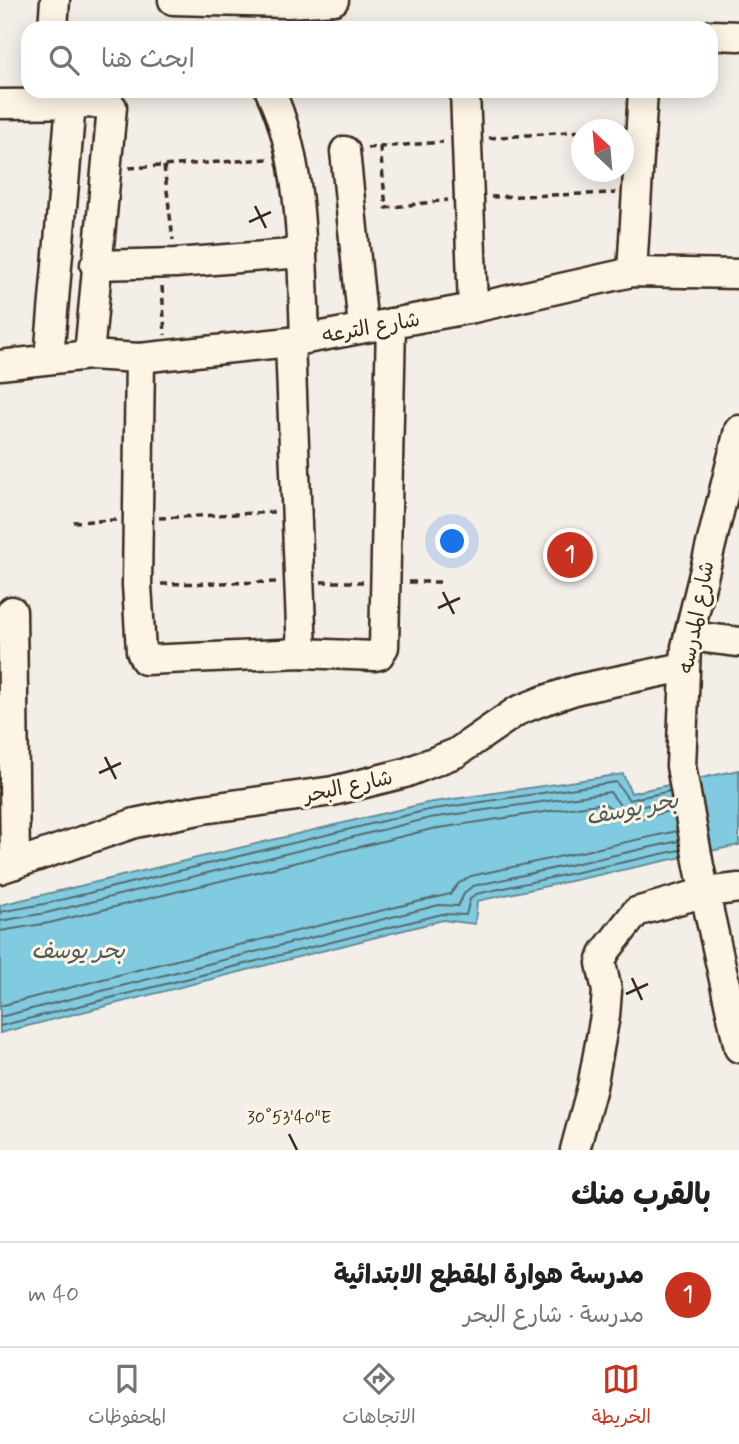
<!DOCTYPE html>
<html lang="ar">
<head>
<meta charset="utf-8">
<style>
	body { margin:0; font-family:Mynerve,"Playpen Sans Arabic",sans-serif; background:#f2f2f2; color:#202124; direction:rtl }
	.compass { position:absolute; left:571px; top:119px; width:63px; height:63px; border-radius:50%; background:#fff; box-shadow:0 4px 18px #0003; rotate:334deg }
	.you { position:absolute; left:453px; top:542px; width:24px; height:24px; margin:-18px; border:5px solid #fff; border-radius:50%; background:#1a73e8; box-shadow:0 0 0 10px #1a73e833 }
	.badge { display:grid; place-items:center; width:46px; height:46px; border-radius:50%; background:#c8321e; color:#fff; font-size:23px; font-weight:700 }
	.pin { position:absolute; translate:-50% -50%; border:4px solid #fff; box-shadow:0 2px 7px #0006 }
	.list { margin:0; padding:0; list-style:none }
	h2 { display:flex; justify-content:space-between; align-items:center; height:91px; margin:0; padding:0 28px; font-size:30px }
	h2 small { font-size:23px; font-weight:400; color:#757577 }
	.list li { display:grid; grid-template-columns:46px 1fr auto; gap:21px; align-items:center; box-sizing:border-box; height:105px; padding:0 28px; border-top:2px solid #e0e0e0 }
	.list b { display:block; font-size:26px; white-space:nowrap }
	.list p { margin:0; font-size:23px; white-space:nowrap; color:#757577 }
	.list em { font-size:23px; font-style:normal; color:#757577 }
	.icon { flex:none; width:38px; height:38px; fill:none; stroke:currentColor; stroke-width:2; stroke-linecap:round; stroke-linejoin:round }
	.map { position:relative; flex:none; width:739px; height:1150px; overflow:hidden; direction:ltr }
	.search { position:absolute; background:#fff; box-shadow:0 4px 18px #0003; left:21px; right:21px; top:21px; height:77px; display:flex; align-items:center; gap:18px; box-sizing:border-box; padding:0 24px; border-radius:21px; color:#757577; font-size:26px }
	.sheet { height:196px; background:#fff }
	nav { display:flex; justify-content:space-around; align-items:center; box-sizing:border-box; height:98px; border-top:2px solid #e0e0e0; background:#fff; font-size:19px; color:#757577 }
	nav a { display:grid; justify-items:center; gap:4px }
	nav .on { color:#c8321e }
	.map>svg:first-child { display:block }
	.water { fill:#80cbe0; stroke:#648b92; stroke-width:2 }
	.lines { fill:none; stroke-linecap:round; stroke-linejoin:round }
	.shore { stroke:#576a6c; stroke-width:2 }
	.minor-casing { stroke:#3b2a1e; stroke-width:33 }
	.path { stroke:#3b2a1e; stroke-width:3.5; stroke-dasharray:7 5; stroke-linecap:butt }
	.minor { stroke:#fcf5e5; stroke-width:28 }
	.ticks { fill:none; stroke:#3b2a1e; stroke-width:2.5 }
	.labels { text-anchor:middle; stroke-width:6; stroke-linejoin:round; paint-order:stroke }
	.street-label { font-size:21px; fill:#3b2a1e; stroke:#fcf5e5 }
	.water-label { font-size:23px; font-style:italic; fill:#505a58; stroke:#fcf5e5 }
	.ticks-label { font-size:18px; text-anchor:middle; fill:#3b2a1e; stroke:#fcf5e5; stroke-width:6; stroke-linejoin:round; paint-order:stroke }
</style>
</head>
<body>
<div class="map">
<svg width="739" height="1150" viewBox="0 0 739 1150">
	<rect width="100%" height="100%" fill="#f4eee9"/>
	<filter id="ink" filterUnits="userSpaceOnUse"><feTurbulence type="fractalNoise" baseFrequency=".0143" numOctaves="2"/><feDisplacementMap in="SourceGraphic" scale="14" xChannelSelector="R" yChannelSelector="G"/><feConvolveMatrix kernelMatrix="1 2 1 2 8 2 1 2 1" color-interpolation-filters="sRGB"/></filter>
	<g filter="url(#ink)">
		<path class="water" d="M739,770V845L477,901L475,924L443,920L0,1033V905L427,803L623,774L631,793Z"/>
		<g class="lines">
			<g class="shore">
				<path d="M0,912L44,904L428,810L616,782L629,800L670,791"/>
				<path d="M0,921L46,913L430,818L610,792L620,805L629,809L671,800"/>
				<path d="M0,931L49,923L432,829L604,803C633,827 638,818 673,810"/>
				<path d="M0,1006L164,963L450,894L459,883L471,876L677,831"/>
				<path d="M0,1017L439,905L458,906L465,892L473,886L679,841"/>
				<path d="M0,1026L442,914L466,915L470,899L476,894L680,850"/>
			</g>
			<defs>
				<g id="minor">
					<path d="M173,0L288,3L334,0"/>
					<path d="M53,28L55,0"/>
					<path d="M711,35L739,36"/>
					<path d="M270,91C304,162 302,261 305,339"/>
					<path d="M465,91L473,308"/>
					<path d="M0,104L107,103L112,107L89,355"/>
					<path d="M345,151L363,327"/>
					<path d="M95,265L176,263L302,253"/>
					<path d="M632,272L643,91"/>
					<path d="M290,342L302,653"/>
					<path d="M49,358L71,103"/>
					<path d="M140,358L137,585L141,651L145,660L302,653L375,656L379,655L384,647L391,323"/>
					<path d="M0,365L89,355L140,358L290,342L473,308L632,272L739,274"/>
					<path d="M739,430L686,647L681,766L699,866L739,1048"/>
					<path d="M12,611L15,864"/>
					<path d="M689,636L739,642"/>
					<path d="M0,869L135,823L203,809L333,791L405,773L456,753L517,711L542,701L578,689L684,667"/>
					<path d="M575,1150L592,1087L605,1016L607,991L601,963L605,952L636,912L706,892L739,888"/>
				</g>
			</defs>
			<use href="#minor" class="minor-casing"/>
			<g class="path">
				<path d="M599,130L618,128"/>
				<path d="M489,138L582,131"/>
				<path d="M380,147L386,208L448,200"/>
				<path d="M367,148L443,142"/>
				<path d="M164,166L173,240"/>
				<path d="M129,168L268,159"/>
				<path d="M491,197L616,193"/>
				<path d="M162,286L165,335"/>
				<path d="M159,518L274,512"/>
				<path d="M73,522L116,520"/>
				<path d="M321,582H363"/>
				<path d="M409,582H443"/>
				<path d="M161,584L279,582"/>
			</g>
			<use href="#minor" class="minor"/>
		</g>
	</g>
	<path class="ticks" d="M255,206L266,228M249,222L271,212M443,592L454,614M438,608L460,598M105,757L116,779M99,773L121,763M632,978L642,1000M626,994L648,984M289,1134L297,1150"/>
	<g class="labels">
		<g class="street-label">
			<text transform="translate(371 327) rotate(-10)" y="7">شارع الترعه</text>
			<text transform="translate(696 617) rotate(-79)" y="7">شارع المدرسه</text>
			<text transform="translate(348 786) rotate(-12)" y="7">شارع البحر</text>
		</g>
		<g class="water-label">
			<text transform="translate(632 808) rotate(-11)" y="8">بحر يوسف</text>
			<text x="78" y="958">بحر يوسف</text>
		</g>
	</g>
	<g class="ticks-label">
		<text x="289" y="1123">30°53'40"E</text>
	</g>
</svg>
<svg class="compass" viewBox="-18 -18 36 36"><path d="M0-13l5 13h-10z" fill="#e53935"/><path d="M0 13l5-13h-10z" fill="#757577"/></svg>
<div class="you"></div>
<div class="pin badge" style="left:570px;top:555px">1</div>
<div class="search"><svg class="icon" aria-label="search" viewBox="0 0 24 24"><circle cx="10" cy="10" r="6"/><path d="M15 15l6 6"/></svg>ابحث هنا</div>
</div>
<section class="sheet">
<h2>بالقرب منك<small></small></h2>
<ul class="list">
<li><span class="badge">1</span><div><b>مدرسة هوارة المقطع اﻻبتدائية</b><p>مدرسة · شارع البحر</p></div><em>40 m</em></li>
</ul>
</section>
<nav>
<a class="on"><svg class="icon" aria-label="map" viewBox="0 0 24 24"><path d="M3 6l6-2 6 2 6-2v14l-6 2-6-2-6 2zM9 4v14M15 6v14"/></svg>الخريطة</a>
<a><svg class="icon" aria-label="directions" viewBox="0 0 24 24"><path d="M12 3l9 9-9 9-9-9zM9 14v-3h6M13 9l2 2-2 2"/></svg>الاتجاهات</a>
<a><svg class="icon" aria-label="saved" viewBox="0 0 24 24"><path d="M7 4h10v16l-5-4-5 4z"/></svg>المحفوظات</a>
</nav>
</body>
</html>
